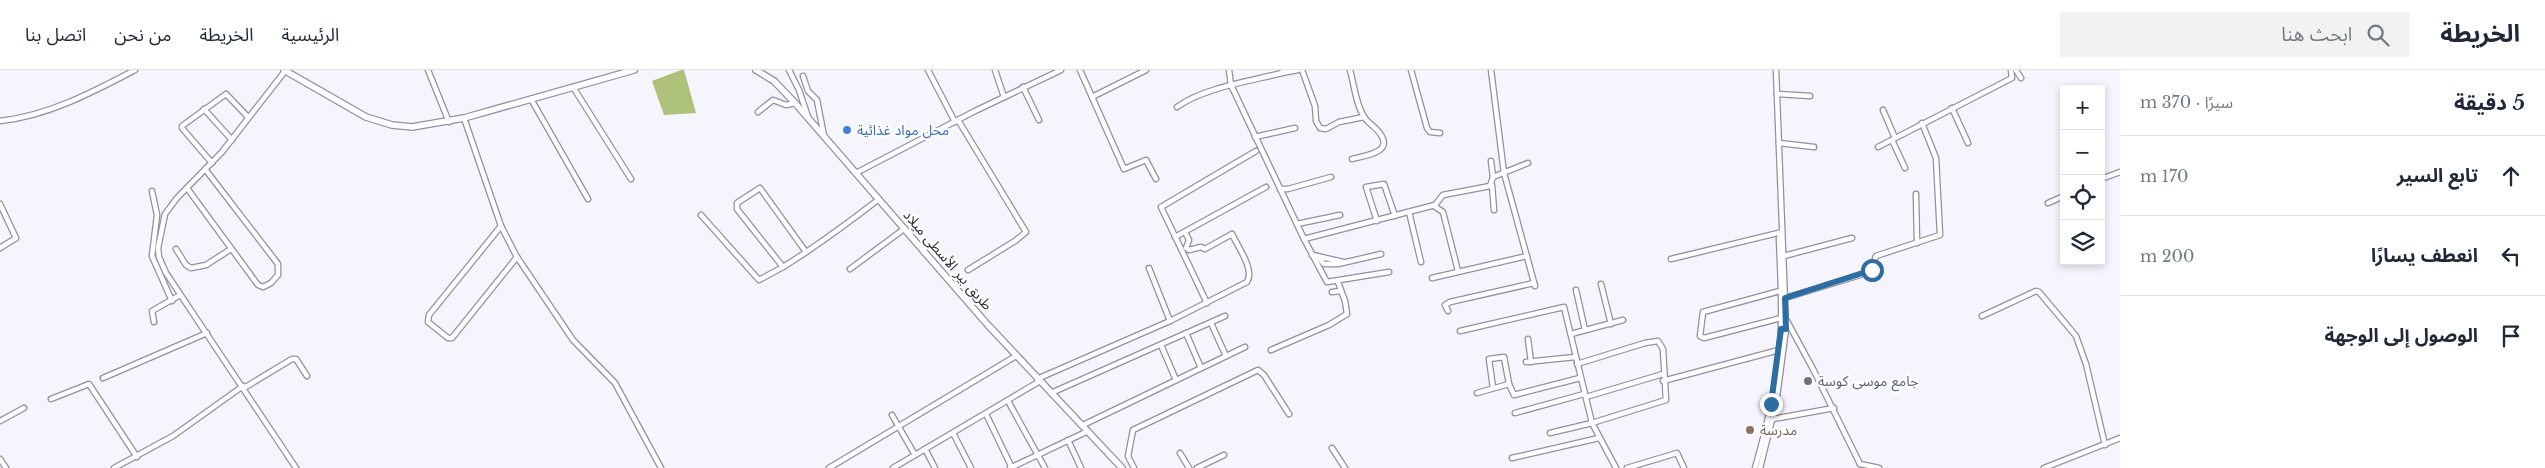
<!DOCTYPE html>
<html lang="ar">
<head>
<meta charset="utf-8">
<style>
	body { margin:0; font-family:"Libre Baskerville","Noto Sans Arabic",serif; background:#f2f2f3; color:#1f2937; direction:rtl }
	.controls { position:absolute; right:15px; top:15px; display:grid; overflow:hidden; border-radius:0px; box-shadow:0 2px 8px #0003 }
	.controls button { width:45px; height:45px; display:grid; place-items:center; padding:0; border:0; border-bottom:1px solid #e0e1e3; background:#fff; color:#1f2937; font:25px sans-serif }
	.stop { position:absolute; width:15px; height:15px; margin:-11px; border:4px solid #2c6da3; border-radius:50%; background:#fff }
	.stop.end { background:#2c6da3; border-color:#fff; box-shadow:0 1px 5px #0008 }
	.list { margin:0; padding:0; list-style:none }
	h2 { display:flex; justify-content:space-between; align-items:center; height:65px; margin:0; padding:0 20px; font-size:21px }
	h2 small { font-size:16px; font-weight:400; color:#747a83 }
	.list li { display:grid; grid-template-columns:32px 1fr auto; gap:15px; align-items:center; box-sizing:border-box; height:80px; padding:0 20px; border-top:1px solid #e0e1e3 }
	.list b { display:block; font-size:19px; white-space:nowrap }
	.list em { font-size:16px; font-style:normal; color:#747a83 }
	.icon { flex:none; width:28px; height:28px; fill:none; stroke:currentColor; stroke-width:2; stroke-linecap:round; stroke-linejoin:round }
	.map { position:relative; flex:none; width:2120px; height:398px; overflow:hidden; direction:ltr }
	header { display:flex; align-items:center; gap:30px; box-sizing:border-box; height:70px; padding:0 25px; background:#fff; border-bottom:1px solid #e0e1e3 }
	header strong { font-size:24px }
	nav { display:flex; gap:28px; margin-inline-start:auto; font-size:18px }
	.search { width:350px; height:45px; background:#f2f2f3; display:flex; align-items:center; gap:12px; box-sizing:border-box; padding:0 18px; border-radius:0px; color:#747a83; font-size:19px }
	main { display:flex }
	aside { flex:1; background:#fff }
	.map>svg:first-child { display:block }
	.forest { fill:#aec179 }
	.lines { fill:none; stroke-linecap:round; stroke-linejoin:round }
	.minor-casing { stroke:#938fa2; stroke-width:7 }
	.major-casing { stroke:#938fa2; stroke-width:8 }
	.minor { stroke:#fff; stroke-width:4.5 }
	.major { stroke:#fff; stroke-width:5.5 }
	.route { stroke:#2c6da3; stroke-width:6 }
	.shop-dot { fill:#3f7fe0; stroke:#fff; stroke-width:2 }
	.worship-dot { fill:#6b7280; stroke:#fff; stroke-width:2 }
	.education-dot { fill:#8d6e63; stroke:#fff; stroke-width:2 }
	.labels { text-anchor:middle; stroke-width:4.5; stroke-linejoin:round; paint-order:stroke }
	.shop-label { font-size:14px; fill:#366cbe; stroke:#fff; text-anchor:start }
	.street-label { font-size:14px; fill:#2a2930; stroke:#fff }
	.worship-label { font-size:14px; fill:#5b616d; stroke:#fff; text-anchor:start }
	.education-label { font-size:14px; fill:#785e54; stroke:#fff; text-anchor:start }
</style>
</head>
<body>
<header>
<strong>الخريطة</strong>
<div class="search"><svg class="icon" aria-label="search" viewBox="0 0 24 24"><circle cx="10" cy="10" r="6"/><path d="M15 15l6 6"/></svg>ابحث هنا</div>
<nav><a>الرئيسية</a><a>الخريطة</a><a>من نحن</a><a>اتصل بنا</a></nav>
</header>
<main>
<aside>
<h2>5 دقيقة<small>سيرًا · 370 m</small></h2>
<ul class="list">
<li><svg class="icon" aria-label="ahead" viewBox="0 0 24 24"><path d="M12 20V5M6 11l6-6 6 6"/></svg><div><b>تابع السير</b></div><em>170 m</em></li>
<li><svg class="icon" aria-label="left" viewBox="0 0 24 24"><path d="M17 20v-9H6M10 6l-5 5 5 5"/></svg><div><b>انعطف يسارًا</b></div><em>200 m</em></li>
<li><svg class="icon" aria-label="arrive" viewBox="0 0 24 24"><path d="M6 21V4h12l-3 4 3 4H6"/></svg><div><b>الوصول إلى الوجهة</b></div></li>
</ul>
</aside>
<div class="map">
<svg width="2120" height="398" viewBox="0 0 2120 398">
	<rect width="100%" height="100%" fill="#f6f4fc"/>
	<path class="forest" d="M681,0H684L696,43L664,45L652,11Z"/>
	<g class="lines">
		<defs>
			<g id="minor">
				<path d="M428,0L449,52"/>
				<path d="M789,0L799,20L808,47"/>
				<path d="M928,0L955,52"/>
				<path d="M995,0L1004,27"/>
				<path d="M1080,0L1124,99L1146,90L1156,109"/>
				<path d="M1229,0L1231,15L1304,169L1435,135L1443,125L1490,116L1493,107L1528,93"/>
				<path d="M1302,0L1315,36L1316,51L1320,58L1326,59L1339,52L1364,47"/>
				<path d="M1350,0C1354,14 1356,36 1365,48C1369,54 1377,58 1381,65C1393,83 1363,86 1352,89"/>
				<path d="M1411,0L1427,58L1430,62L1440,63"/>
				<path d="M1491,0L1504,103L1535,216"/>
				<path d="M2016,0L2021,8"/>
				<path d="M285,1L222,82L177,128L165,144L158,178L159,187L166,203L296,398"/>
				<path d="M1282,3L1298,0"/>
				<path d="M803,6L808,21L817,30L824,66"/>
				<path d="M573,17L631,109"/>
				<path d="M1023,17L1039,50"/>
				<path d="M1777,24L1810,26"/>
				<path d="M1092,27L1146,0"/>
				<path d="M531,29L588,129"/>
				<path d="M1177,37C1203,18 1250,11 1282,3L1283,0"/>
				<path d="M1952,38L1968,73"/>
				<path d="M204,39L232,70"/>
				<path d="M1883,40L1895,68"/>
				<path d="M758,42L773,30L786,35L795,33"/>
				<path d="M464,48L501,156L517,187L573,270L615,313L661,398"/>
				<path d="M958,50L1026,162L1015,171L968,200"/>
				<path d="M0,51C48,46 93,22 135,0"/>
				<path d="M1255,67L1295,58"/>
				<path d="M1892,70L1905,98"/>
				<path d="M1779,73L1814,77"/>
				<path d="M1878,77L2012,8L2011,0"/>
				<path d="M1491,91L1493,107"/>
				<path d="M212,93L182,58V56L226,24L248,47"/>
				<path d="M856,103L975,41L1061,0"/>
				<path d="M2101,109L2120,102"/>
				<path d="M1492,115L1494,140"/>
				<path d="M187,118L258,215L263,217L271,213L278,205V194L205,99"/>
				<path d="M1280,119H1288L1331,107"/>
				<path d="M152,121L157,145L152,186L172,231"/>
				<path d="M1916,124L1917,173"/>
				<path d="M2048,133L2064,126"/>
				<path d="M0,134L16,168L0,178"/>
				<path d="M1434,136L1443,142L1458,201"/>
				<path d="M1409,142L1421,192"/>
				<path d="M701,145L759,210L783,197"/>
				<path d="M1377,151L1366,117L1384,114L1395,146"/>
				<path d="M1297,154L1340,145"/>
				<path d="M501,156L429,245L428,252L448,268H452L517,187"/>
				<path d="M1175,167L1266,117"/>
				<path d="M1304,169L1327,212L1389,202"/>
				<path d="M176,179L186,195L191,198L206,195L231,179"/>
				<path d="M806,182L760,118L737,133V139L783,197C817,176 848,153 879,129"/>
				<path d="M1312,185L1317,186L1324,194H1338L1381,184"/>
				<path d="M1317,186L1343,192"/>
				<path d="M1784,186L1852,168"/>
				<path d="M1671,189L1782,162"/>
				<path d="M1149,198L1170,251"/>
				<path d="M850,199L904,159"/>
				<path d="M1432,208L1527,186"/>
				<path d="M1601,214L1611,254"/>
				<path d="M1576,220L1585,260"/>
				<path d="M1780,221L1703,242L1700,266L1704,268L1781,248"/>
				<path d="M1332,222L1341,221"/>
				<path d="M1785,228L1870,202L1876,186L1940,165L1936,88L1922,53"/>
				<path d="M1207,233L1161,137L1256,81"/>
				<path d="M1448,241L1445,235L1450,232L1534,213"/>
				<path d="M1982,246L2036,221L2039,222L2076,266L2086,294L2105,375"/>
				<path d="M1787,251L1813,299L1860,394"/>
				<path d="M154,252L152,241L180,225"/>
				<path d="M1211,253L1226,286"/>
				<path d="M1460,261L1564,237L1592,353L1616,398"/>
				<path d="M1186,263L1201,298"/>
				<path d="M1571,264L1623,250"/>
				<path d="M1528,269L1531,292"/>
				<path d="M1161,275L1176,310"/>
				<path d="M1271,280L1329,255L1347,244L1345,231L1338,212"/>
				<path d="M1526,292L1575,287"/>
				<path d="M103,308L207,263"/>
				<path d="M1037,309L1170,251L1247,212C1255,200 1238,177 1232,164L1205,179L1201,177L1189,180L1186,178L1189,170L1185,162"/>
				<path d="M1663,311L1779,280"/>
				<path d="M244,318L292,289H296L307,306"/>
				<path d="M1493,318L1489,289L1504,287L1509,314"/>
				<path d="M1051,323L1225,246"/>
				<path d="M1477,323L1509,314L1514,325L1580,308"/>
				<path d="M1586,327L1663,304"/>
				<path d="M51,329L89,314L137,387"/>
				<path d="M1008,331L1045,398"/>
				<path d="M1515,343L1584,324"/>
				<path d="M986,344L1012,398"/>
				<path d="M892,345L915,385"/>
				<path d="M1773,349L1834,338"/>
				<path d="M0,351L24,338"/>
				<path d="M1083,355L1245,277"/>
				<path d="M953,363L971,398"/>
				<path d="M1550,363L1592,353L1666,330L1663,279L1658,271L1645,273L1577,294"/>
				<path d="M1068,370L1081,398"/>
				<path d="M1332,378L1345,398"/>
				<path d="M925,379L935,398"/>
				<path d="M1180,383L1189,398"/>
				<path d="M1512,388L1599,368"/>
				<path d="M0,389L6,398"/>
				<path d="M1860,394L1879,398"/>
				<path d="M114,398L173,366L243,316"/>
				<path d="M829,398L1016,286"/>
				<path d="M893,398L1040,311"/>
				<path d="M1010,398L1088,361"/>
				<path d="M1134,398L1128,386L1133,360L1258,300L1264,305L1289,344"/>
				<path d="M1197,398L1224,385"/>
				<path d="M1627,398L1677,383L1684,398"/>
				<path d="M1755,398C1768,352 1780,304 1781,255C1782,226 1780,197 1779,168L1782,162"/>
				<path d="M1760,398L1776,334L1786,259L1776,0"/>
				<path d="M2044,398L2120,368"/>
			</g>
			<g id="major">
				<path d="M284,0L366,47L392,55L412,57L464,48L634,0"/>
				<path d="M756,0L774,11L795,33L987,254L1122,398"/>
			</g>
		</defs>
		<use href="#minor" class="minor-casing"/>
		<use href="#major" class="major-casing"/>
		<use href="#minor" class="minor"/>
		<use href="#major" class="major"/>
	</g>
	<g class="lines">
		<path class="route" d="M1771,334L1781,259H1786L1785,228L1872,200"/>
	</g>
	<circle class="shop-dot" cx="847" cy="60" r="5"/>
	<circle class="worship-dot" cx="1808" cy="311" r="5"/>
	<circle class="education-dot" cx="1750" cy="360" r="5"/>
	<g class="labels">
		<g class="shop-label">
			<text x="857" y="65">محل مواد غذائية</text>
		</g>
		<g class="street-label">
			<text transform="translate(948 190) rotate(49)" y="5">طريق بير الأسطى ميلاد</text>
		</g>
		<g class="worship-label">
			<text x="1818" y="316">جامع موسى كوسة</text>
		</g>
		<g class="education-label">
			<text x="1760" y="365">مدرسة</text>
		</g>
	</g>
</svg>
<div class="controls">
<button>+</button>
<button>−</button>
<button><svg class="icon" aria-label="locate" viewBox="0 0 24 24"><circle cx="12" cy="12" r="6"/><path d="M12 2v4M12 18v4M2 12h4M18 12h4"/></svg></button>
<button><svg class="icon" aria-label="layers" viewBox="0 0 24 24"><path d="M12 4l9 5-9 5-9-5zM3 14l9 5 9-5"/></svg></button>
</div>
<div class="stop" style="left:1872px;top:200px"></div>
<div class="stop end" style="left:1771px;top:334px"></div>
</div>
</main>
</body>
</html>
